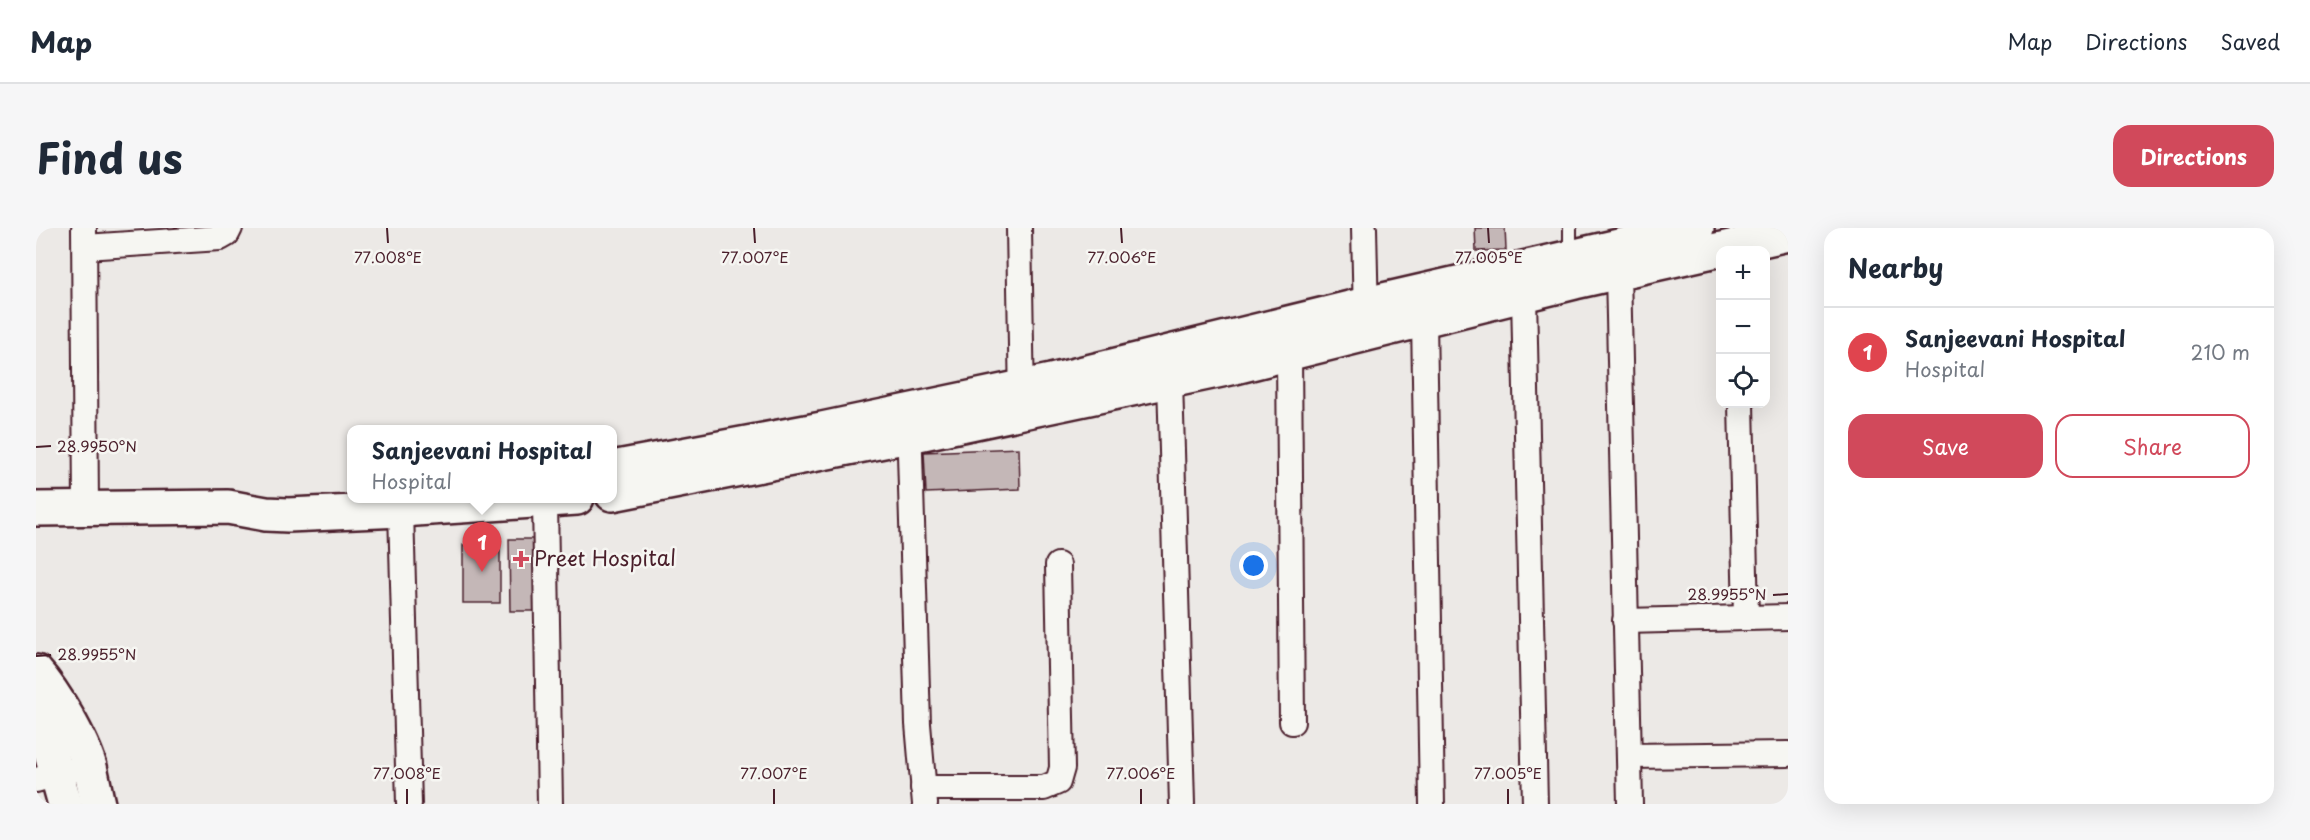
<!DOCTYPE html>
<html lang="en">
<head>
<meta charset="utf-8">
<style>
	body { margin:0; font-family:"Playpen Sans",sans-serif; background:#f6f6f7; color:#1f2937 }
	.controls { position:absolute; right:18px; top:18px; display:grid; overflow:hidden; border-radius:12px; box-shadow:0 6px 24px #0002 }
	.controls button { width:54px; height:54px; display:grid; place-items:center; padding:0; border:0; border-bottom:2px solid #e0e1e3; background:#fff; color:#1f2937; font:30px sans-serif }
	.you { position:absolute; left:1218px; top:338px; width:21px; height:21px; margin:-15px; border:4px solid #fff; border-radius:50%; background:#1a73e8; box-shadow:0 0 0 9px #1a73e833 }
	.badge { display:grid; place-items:center; width:39px; height:39px; border-radius:50%; background:#d1495b; color:#fff; font-size:20px; font-weight:700 }
	.pin { position:absolute; translate:-50% -50px; filter:drop-shadow(0 2px 3px #0008) }
	.pin::after { content:''; position:absolute; top:32px; width:21px; height:18px; background:inherit; clip-path:polygon(0 0,100% 0,50% 100%) }
	.popup { position:absolute; left:311px; top:197px; width:270px; height:78px; box-sizing:border-box; display:grid; place-content:center; border-radius:12px; background:#fff; filter:drop-shadow(0 2px 4px #0005); font-size:20px; white-space:nowrap; color:#747a83 }
	.popup b { font-size:22px; color:#1f2937 }
	.popup::after { content:''; position:absolute; left:50%; top:100%; margin-left:-12px; border:12px solid transparent; border-top-color:#fff }
	.list { margin:0; padding:0; list-style:none }
	h2 { display:flex; justify-content:space-between; align-items:center; height:78px; margin:0; padding:0 24px; font-size:26px }
	h2 small { font-size:20px; font-weight:400; color:#747a83 }
	.list li { display:grid; grid-template-columns:39px 1fr auto; gap:18px; align-items:center; box-sizing:border-box; height:90px; padding:0 24px; border-top:2px solid #e0e1e3 }
	.list b { display:block; font-size:22px; white-space:nowrap }
	.list p { margin:0; font-size:20px; white-space:nowrap; color:#747a83 }
	.list em { font-size:20px; font-style:normal; color:#747a83 }
	.actions { display:flex; gap:12px; padding:18px 24px }
	.actions a { flex:1; padding:14px 0; border:2px solid #d1495b; border-radius:18px; text-align:center; font-size:21px; color:#d1495b }
	.actions .main { background:#d1495b; color:#fff }
	.icon { flex:none; width:33px; height:33px; fill:none; stroke:currentColor; stroke-width:2; stroke-linecap:round; stroke-linejoin:round }
	.map { position:relative; flex:none; width:1752px; height:576px; overflow:hidden; border-radius:18px }
	header { display:flex; align-items:center; gap:36px; box-sizing:border-box; height:84px; padding:0 30px; background:#fff; border-bottom:2px solid #e0e1e3 }
	header strong { font-size:28px }
	nav { display:flex; gap:33px; margin-inline-start:auto; font-size:21px }
	.intro { display:flex; align-items:center; justify-content:space-between; box-sizing:border-box; height:144px; padding:0 36px }
	h1 { margin:0; font-size:42px }
	.button { padding:15px 27px; border-radius:18px; background:#d1495b; color:#fff; font-size:21px; font-weight:700 }
	main { display:flex; gap:36px; padding:0 36px }
	aside { flex:1; background:#fff; border-radius:18px; box-shadow:0 6px 24px #0002 }
	.map>svg:first-child { display:block }
	.building { fill:#c4b7b7; stroke:#4a1f2b; stroke-width:1.5 }
	.lines { fill:none; stroke-linecap:round; stroke-linejoin:round }
	.lane-casing { stroke:#4a1f2b; stroke-width:16 }
	.street-casing { stroke:#4a1f2b; stroke-width:28 }
	.secondary-casing { stroke:#4a1f2b; stroke-width:38 }
	.highway-casing { stroke:#4a1f2b; stroke-width:38 }
	.lane { stroke:#f6f6f2; stroke-width:12 }
	.street { stroke:#f6f6f2; stroke-width:24 }
	.secondary { stroke:#f6f6f2; stroke-width:33 }
	.highway { stroke:#f6f6f2; stroke-width:33 }
	.ticks { fill:none; stroke:#4a1f2b; stroke-width:2 }
	.poi-dot { fill:#d1495b; stroke:#f6f6f2; stroke-width:2 }
	.labels { text-anchor:middle; stroke-width:5; stroke-linejoin:round; paint-order:stroke }
	.poi-label { font-size:21px; fill:#4a1f2b; stroke:#f6f6f2; text-anchor:start }
	.ticks-label { font-size:15px; text-anchor:middle; fill:#4a1f2b; stroke:#f6f6f2; stroke-width:5; stroke-linejoin:round; paint-order:stroke }
</style>
</head>
<body>
<header>
<strong>Map</strong>
<nav><a>Map</a><a>Directions</a><a>Saved</a></nav>
</header>
<div class="intro"><h1>Find us</h1><a class="button">Directions</a></div>
<main>
<div class="map">
<svg width="1752" height="576" viewBox="0 0 1752 576">
	<rect width="100%" height="100%" fill="#ece9e6"/>
	<filter id="ink" filterUnits="userSpaceOnUse"><feTurbulence type="fractalNoise" baseFrequency=".0167" numOctaves="2"/><feDisplacementMap in="SourceGraphic" scale="12" xChannelSelector="R" yChannelSelector="G"/><feConvolveMatrix kernelMatrix="1 2 1 2 8 2 1 2 1" color-interpolation-filters="sRGB"/></filter>
	<g filter="url(#ink)">
		<g class="building">
			<path d="M1439,0H1469L1470,22L1440,23Z"/>
			<path d="M983,220L984,261L890,265L888,224Z"/>
			<path d="M473,311H505L506,383H474Z"/>
			<rect x="427" y="317" width="37" height="58"/>
		</g>
		<g class="lines">
			<defs>
				<path id="lane" d="M1534,0V28"/>
				<g id="street">
					<path d="M48,0L50,279"/>
					<path d="M983,0L986,175"/>
					<path d="M1328,0L1330,91"/>
					<path d="M49,19L184,10L191,6L194,0"/>
					<path d="M1582,44L1594,576"/>
					<path d="M1488,68L1499,576"/>
					<path d="M1388,92L1396,576"/>
					<path d="M1253,127L1256,494"/>
					<path d="M1134,152L1146,576"/>
					<path d="M1705,176L1710,389"/>
					<path d="M873,192L882,496L889,576"/>
					<path d="M509,274L514,576"/>
					<path d="M365,282L373,576"/>
					<path d="M1589,393L1752,389"/>
					<path d="M1593,528L1752,526"/>
					<path d="M0,552L37,542"/>
					<path d="M887,560H1008L1022,554L1026,540L1022,337"/>
				</g>
				<g id="secondary">
					<path d="M576,240L786,201L1015,153L1330,76L1661,0"/>
					<path d="M576,266L873,208L1195,140L1539,54L1752,6"/>
					<path d="M0,281L192,279L230,286L252,287L365,282L541,270"/>
				</g>
				<g id="highway">
					<path d="M0,444C19,465 46,512 54,539C57,551 59,564 62,576"/>
					<path d="M0,471L29,576"/>
				</g>
			</defs>
			<use href="#lane" class="lane-casing"/>
			<use href="#street" class="street-casing"/>
			<use href="#secondary" class="secondary-casing"/>
			<use href="#highway" class="highway-casing"/>
			<use href="#lane" class="lane"/>
			<use href="#street" class="street"/>
			<use href="#secondary" class="secondary"/>
			<use href="#highway" class="highway"/>
		</g>
	</g>
	<path class="ticks" d="M351,0L352,15M718,0L719,15M1085,0L1086,15M1452,0L1453,15M0,219L15,218M1737,367L1752,366M0,428L15,427M371,561V576M738,561V576M1105,561V576M1472,561V576"/>
	<path class="poi-dot" d="M482 322h6v6h6v6h-6v6h-6v-6h-6v-6h6z"/>
	<g class="labels">
		<g class="poi-label">
			<text x="498" y="338">Preet Hospital</text>
		</g>
	</g>
	<g class="ticks-label">
		<text x="352" y="35">77.008°E</text>
		<text x="719" y="35">77.007°E</text>
		<text x="1086" y="35">77.006°E</text>
		<text x="1453" y="35">77.005°E</text>
		<text x="61" y="224">28.9950°N</text>
		<text x="1691" y="372">28.9955°N</text>
		<text x="61" y="432">28.9955°N</text>
		<text x="371" y="551">77.008°E</text>
		<text x="738" y="551">77.007°E</text>
		<text x="1105" y="551">77.006°E</text>
		<text x="1472" y="551">77.005°E</text>
	</g>
</svg>
<div class="controls">
<button>+</button>
<button>−</button>
<button><svg class="icon" aria-label="locate" viewBox="0 0 24 24"><circle cx="12" cy="12" r="6"/><path d="M12 2v4M12 18v4M2 12h4M18 12h4"/></svg></button>
</div>
<div class="you"></div>
<div class="pin badge" style="left:446px;top:344px;background:#e0444e">1</div>
<div class="popup"><b>Sanjeevani Hospital</b>Hospital</div>
</div>
<aside>
<h2>Nearby<small></small></h2>
<ul class="list">
<li><span class="badge" style="background:#e0444e">1</span><div><b>Sanjeevani Hospital</b><p>Hospital</p></div><em>210 m</em></li>
</ul>
<div class="actions"><a class="main">Save</a><a>Share</a></div>
</aside>
</main>
</body>
</html>
